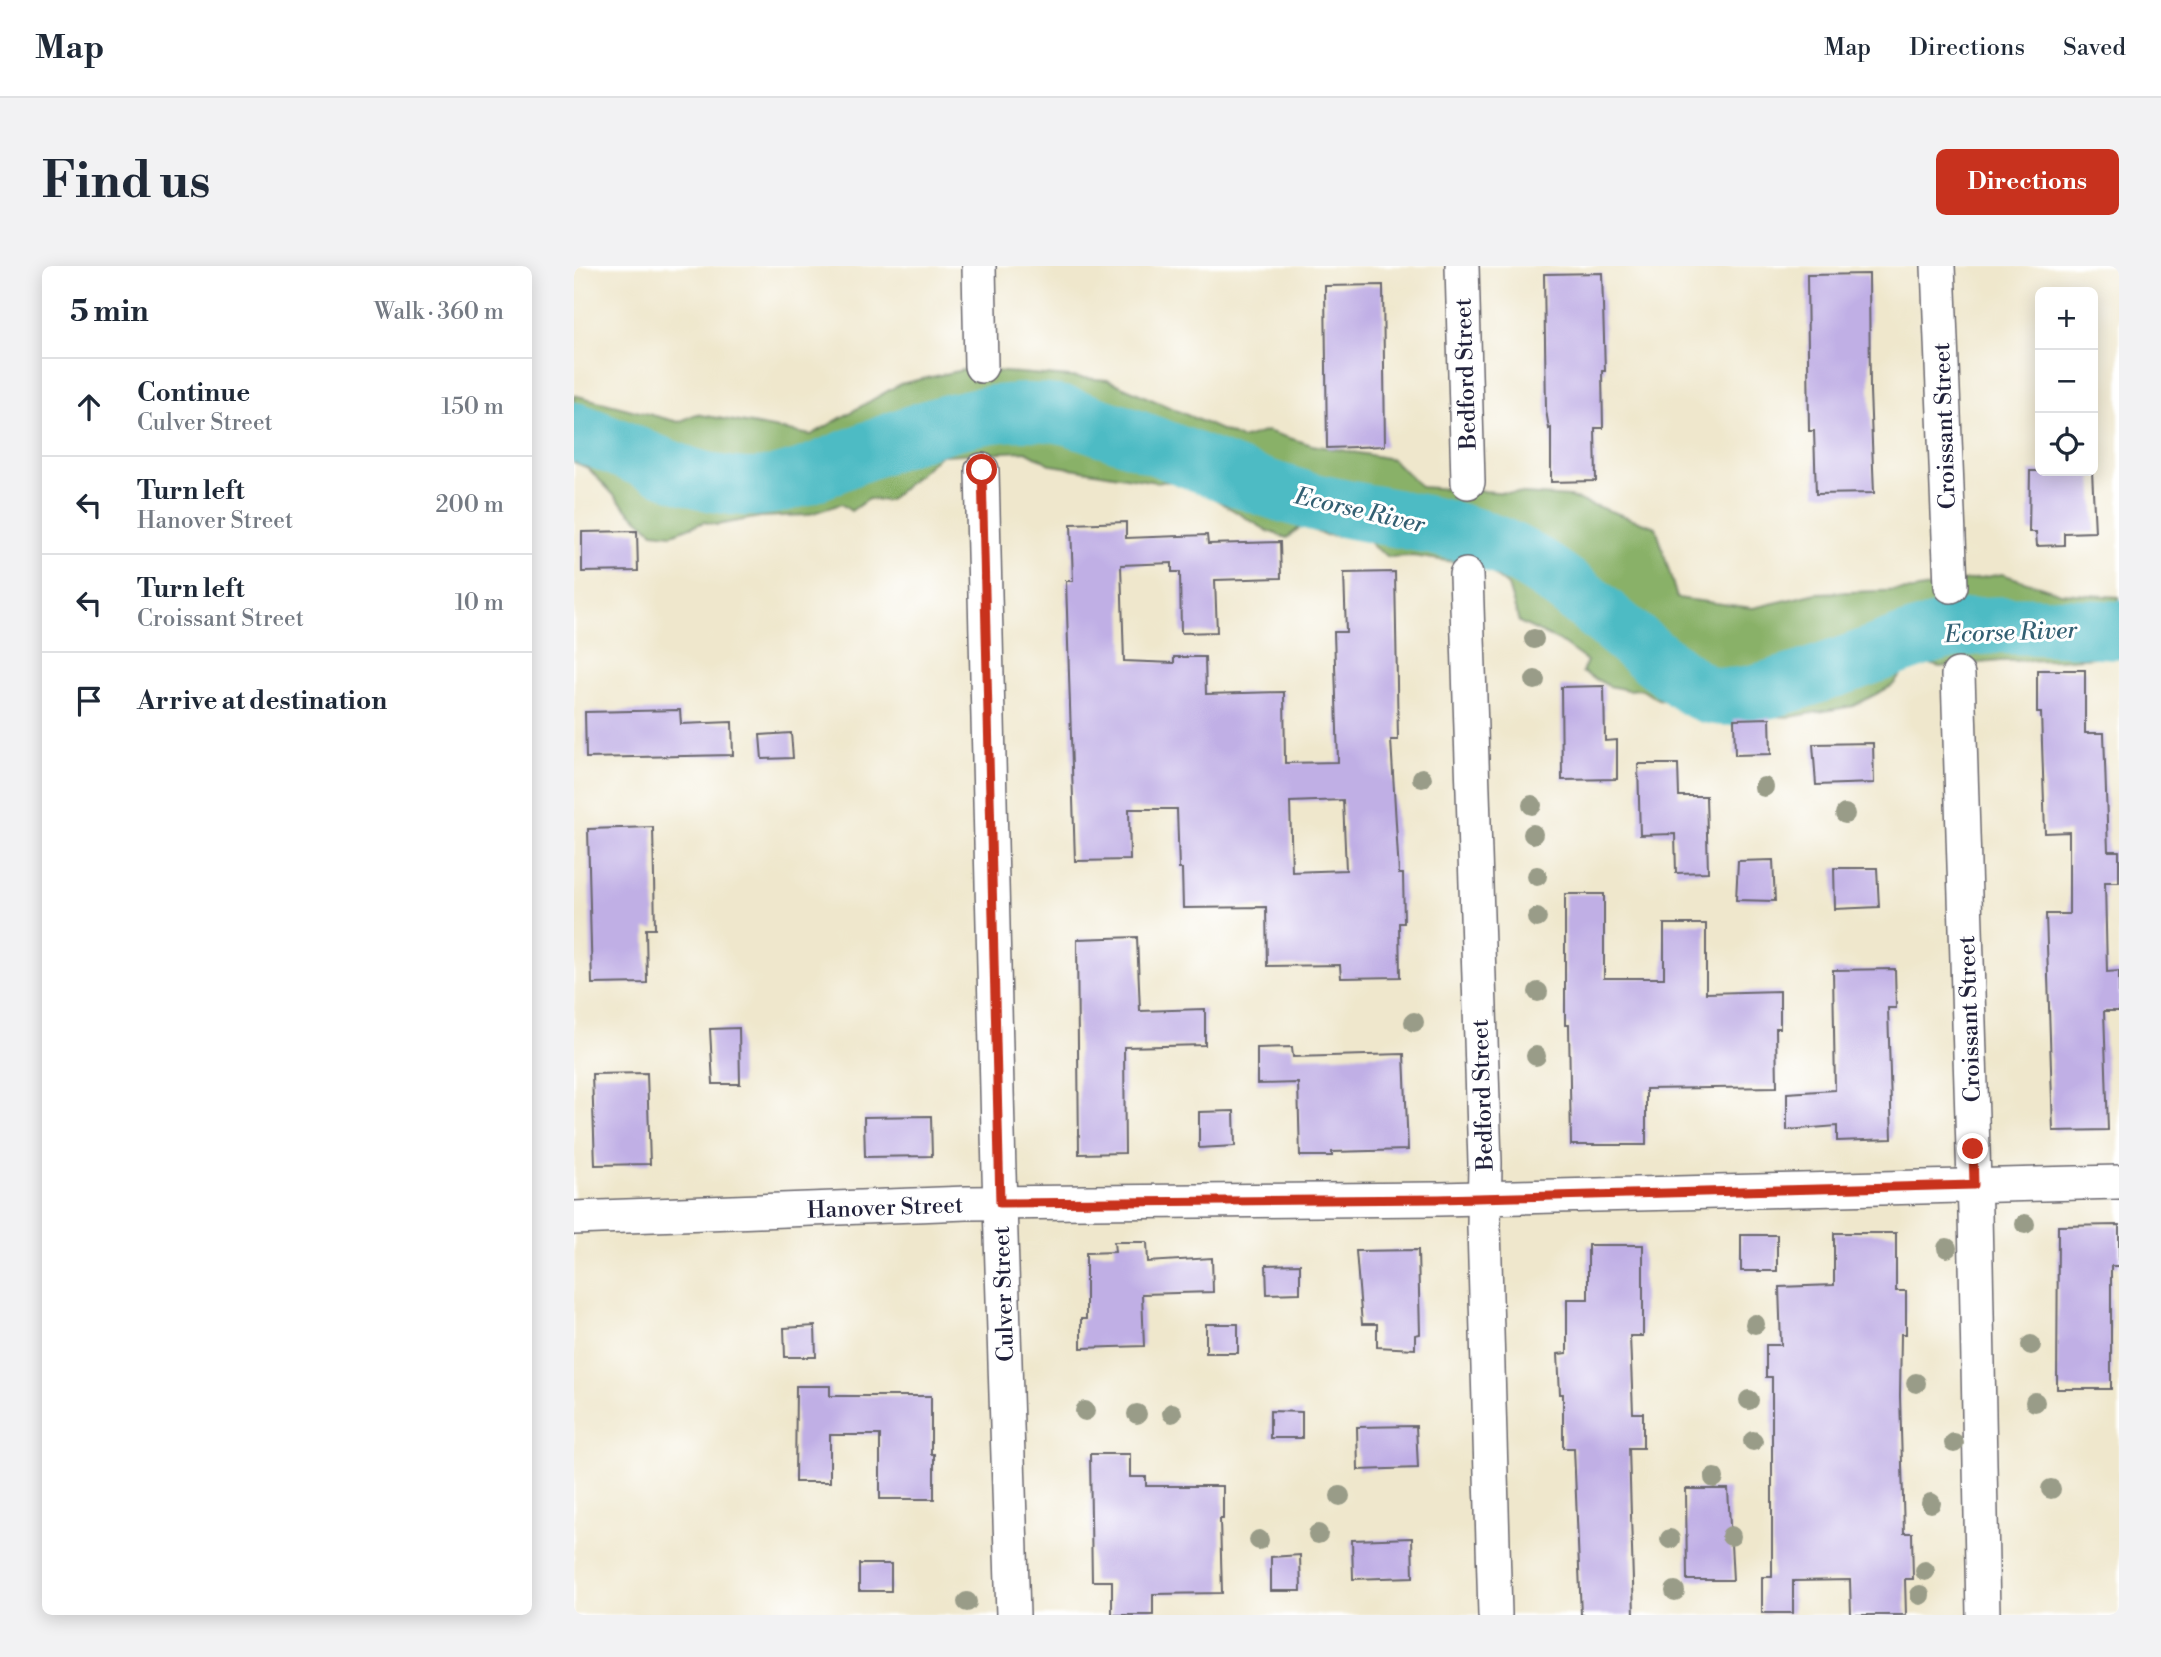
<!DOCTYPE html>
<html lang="en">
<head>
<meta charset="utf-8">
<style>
	body { margin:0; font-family:"Libre Bodoni",serif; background:#f2f2f3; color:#1f2937 }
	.controls { position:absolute; right:21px; top:21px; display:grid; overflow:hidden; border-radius:10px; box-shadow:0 4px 18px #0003 }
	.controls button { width:63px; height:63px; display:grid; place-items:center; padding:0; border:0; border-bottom:2px solid #e0e1e3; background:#fff; color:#1f2937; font:35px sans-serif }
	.stop { position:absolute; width:21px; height:21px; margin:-16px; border:5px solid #c8321e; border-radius:50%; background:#fff }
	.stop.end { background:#c8321e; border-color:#fff; box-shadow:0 2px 7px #0008 }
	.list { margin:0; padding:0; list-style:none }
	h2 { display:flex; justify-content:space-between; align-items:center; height:91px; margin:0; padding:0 28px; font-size:30px }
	h2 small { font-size:23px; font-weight:400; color:#747a83 }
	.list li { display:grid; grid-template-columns:46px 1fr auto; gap:21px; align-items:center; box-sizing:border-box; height:98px; padding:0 28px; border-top:2px solid #e0e1e3 }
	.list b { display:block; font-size:26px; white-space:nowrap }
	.list p { margin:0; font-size:23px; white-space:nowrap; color:#747a83 }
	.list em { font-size:23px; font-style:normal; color:#747a83 }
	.icon { flex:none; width:38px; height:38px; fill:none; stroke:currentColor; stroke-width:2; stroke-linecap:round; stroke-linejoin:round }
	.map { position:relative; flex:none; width:1545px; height:1349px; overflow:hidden; border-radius:10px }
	header { display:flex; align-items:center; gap:42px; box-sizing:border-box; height:98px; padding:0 35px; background:#fff; border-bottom:2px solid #e0e1e3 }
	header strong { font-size:33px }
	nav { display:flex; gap:38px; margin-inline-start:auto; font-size:24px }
	.intro { display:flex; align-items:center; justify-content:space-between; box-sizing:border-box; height:168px; padding:0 42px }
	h1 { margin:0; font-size:49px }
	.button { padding:18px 32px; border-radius:10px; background:#c8321e; color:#fff; font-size:24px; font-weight:700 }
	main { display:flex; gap:42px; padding:0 42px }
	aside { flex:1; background:#fff; border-radius:10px; box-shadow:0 4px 18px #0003 }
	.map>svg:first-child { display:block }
	.forest { fill:#89b167; stroke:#566a51; stroke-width:2 }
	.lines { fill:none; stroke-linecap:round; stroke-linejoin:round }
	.river { stroke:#4dbbc4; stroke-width:58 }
	.building { fill:#c0afe5; fill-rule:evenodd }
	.minor-casing { stroke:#6a676e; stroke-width:36 }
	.minor { stroke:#fff; stroke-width:33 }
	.tree { fill:#999c88 }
	.route { stroke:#c8321e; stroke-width:9 }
	.labels { text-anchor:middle; stroke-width:6; stroke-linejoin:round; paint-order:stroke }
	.street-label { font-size:23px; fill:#22223b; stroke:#fff }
	.water-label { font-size:24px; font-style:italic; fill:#335f72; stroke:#fff }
</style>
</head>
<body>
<header>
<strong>Map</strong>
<nav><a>Map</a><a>Directions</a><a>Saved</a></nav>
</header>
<div class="intro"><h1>Find us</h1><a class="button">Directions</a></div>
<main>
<aside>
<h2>5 min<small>Walk · 360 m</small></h2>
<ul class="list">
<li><svg class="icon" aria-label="ahead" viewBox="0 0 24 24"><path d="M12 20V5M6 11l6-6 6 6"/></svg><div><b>Continue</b><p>Culver Street</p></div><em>150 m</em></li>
<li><svg class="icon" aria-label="left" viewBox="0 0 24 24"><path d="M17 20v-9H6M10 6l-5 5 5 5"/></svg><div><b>Turn left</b><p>Hanover Street</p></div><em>200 m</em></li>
<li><svg class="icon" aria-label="left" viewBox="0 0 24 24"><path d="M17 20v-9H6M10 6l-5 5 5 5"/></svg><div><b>Turn left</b><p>Croissant Street</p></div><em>10 m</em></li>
<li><svg class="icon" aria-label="arrive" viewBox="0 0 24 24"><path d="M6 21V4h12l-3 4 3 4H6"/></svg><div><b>Arrive at destination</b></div></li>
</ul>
</aside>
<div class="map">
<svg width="1545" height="1349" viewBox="0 0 1545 1349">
	<rect width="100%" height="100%" fill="#fff"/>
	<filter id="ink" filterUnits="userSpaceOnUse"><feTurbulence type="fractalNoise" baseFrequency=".0143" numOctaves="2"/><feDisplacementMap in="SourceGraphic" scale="14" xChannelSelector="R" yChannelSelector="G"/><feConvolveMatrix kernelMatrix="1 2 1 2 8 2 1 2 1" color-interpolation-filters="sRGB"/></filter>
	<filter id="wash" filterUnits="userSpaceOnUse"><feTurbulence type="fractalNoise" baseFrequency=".00686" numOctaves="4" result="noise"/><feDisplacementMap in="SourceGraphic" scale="28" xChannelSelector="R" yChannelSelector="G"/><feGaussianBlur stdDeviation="1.57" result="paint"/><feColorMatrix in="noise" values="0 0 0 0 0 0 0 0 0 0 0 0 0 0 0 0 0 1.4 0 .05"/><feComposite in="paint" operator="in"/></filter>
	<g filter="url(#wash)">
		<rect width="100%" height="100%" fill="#efe7cc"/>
		<path class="forest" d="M393,103L534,114L667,173L693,165L738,179L818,193L847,221L996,231L1082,261L1103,332L1179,342L1243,327L1339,324L1428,308L1487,327L1545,331V389L1484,394L1427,395L1366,401L1339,394L1318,420L1279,440L1216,451L1134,446L1084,433L1066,423L1054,424L1035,420L1008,406L1013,395L985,375L945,356L934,320L909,300L838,290L815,291L801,282L790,271L749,269L729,259L713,272L694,265L611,215L582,216L478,199L452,185L367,189L314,235L294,233L277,245L267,238L233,249L186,251L143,259L130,256L98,268L79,266L56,246L14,202L0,196V129L105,156L122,148L237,169L326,118Z"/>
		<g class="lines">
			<path class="river" d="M0,165C57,183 111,219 172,221C208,222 243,206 275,192C342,166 409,138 483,148C499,150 515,157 530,162C596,182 658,214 725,232C796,252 883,255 948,291C1001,320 1044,366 1093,401C1107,412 1124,428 1142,430C1163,433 1187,426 1207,420C1258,406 1305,385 1356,369C1410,352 1488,362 1545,364"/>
		</g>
		<g id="blocks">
			<g class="building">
				<path d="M1028,7L1031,105H1028L1029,162H1021L1022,215L977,216V162L975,163L972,144L970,8Z"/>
				<path d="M1295,8L1296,125L1300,227L1242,228L1240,165H1235L1233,9Z"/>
				<path d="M809,19L811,180L753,182L751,20Z"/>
				<path d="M1456,205H1518L1521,266L1490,267V279L1463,280L1462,266H1455Z"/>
				<path d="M552,256V272L633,269L634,278L706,276L707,312L641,314L643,366L607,367L606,306H598V297L547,299L550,395L600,397V391H631L632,428L710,426L711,497L764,496L760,366H772L770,307L821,306L824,474H817L825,608H829L830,657H825L826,711L767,712L766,699L693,700L692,641L609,642L608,603H605L603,543H555L556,594L501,595L492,315H499L497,258ZM769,534L772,604L718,606L716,536Z"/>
				<path d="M63,265L64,305L8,306V266Z"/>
				<path d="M1463,404H1511V467H1530L1534,585H1545V616H1531L1533,706L1545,705V745H1530L1534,864L1479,865L1472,648H1495V566L1471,567L1467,447H1463Z"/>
				<path d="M1030,420L1031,475L1043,474V513L988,514L987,421Z"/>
				<path d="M106,444L107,458L158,456L159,489L12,492L11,446Z"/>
				<path d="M1196,452L1197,488L1161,489L1160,453Z"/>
				<path d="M217,467L219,492L188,493L186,469Z"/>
				<path d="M1299,477L1300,517L1242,519L1239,478Z"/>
				<path d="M1064,498H1104L1105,530H1132L1134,606L1102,607L1101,568L1066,569Z"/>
				<path d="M79,561L81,663H72L73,717L18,718L14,563Z"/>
				<path d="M1199,594L1201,635L1162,634L1164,595Z"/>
				<path d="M1260,602H1303L1305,641L1261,643Z"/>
				<path d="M991,628H1030V712H1090V658H1132V727L1206,725V762H1202L1203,821L1072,823V879H997L995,759H991Z"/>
				<path d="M563,671L566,745L631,743V779L550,781L551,887L505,888L503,673Z"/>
				<path d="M1321,703L1322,742H1314L1318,873L1263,875V860L1213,864V827L1261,824L1259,704Z"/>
				<path d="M165,762L166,818H139L136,763Z"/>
				<path d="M718,781L719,791L830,788L834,884L758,886V890H726L724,817L683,818V782Z"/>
				<path d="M73,807L76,898L21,899L18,808Z"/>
				<path d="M660,845L661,880L625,882V846Z"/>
				<path d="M357,850L358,890L291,891L290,851Z"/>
				<path d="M1545,959V1000H1537V1123H1483L1484,960Z"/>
				<path d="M1260,967H1322V1025H1332V1068H1327L1326,1130L1330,1267H1338L1339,1313H1331L1332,1349H1277L1276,1314L1219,1315V1347H1188V1311H1198V1111H1192V1079H1207L1205,1021L1260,1019Z"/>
				<rect x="1167" y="969" width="36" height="36"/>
				<path d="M540,976H573L574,996L638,992L639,1026L568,1028L570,1080L507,1082V1053H512V987L541,986Z"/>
				<path d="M1014,979H1069V1070H1056L1059,1147H1069V1182H1055L1060,1349H1007L1000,1182H989V1128H986L984,1088L993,1087V1033H1014Z"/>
				<path d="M844,984L846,1068L841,1069V1083L803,1081V1058H788L782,985Z"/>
				<path d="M726,998V1027L693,1028L692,999Z"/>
				<rect x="632" y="1058" width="32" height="29"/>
				<path d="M241,1060L242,1091H211L210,1062Z"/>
				<path d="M222,1120H256V1130H357V1188H360V1233H306V1169H256V1216H221Z"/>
				<path d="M696,1145L728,1146V1172H696Z"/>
				<path d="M842,1160L844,1202L784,1204L783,1161Z"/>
				<path d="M516,1188H556V1211H572V1220H649V1253H646L648,1327L579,1328V1349H538V1315H518Z"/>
				<path d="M1112,1223H1154L1159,1314H1113Z"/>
				<path d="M838,1272L839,1311L779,1313L778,1274Z"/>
				<path d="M726,1289L727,1325H697V1291Z"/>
				<rect x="285" y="1298" width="32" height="27"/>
			</g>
		</g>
	</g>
	<g filter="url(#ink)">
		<use href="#blocks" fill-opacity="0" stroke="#6a676e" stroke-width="2"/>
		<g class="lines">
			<defs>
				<g id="minor">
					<path d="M405,0L407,100"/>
					<path d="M888,0L894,216"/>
					<path d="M1364,0L1377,320"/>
					<path d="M408,204L425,907L439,1349"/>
					<path d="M892,309L911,897L910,960L921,1349"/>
					<path d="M1384,409L1401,947L1409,1349"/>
					<path d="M0,952L393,937L865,933L1545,916"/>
				</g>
			</defs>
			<use href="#minor" class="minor-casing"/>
			<use href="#minor" class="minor"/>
		</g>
		<g class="tree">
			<circle cx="960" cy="373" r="10"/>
			<circle cx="961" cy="414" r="10"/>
			<circle cx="848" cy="512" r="10"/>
			<circle cx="1190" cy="521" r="10"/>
			<circle cx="958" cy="539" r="10"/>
			<circle cx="1271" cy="548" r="10"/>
			<circle cx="959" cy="568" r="10"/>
			<circle cx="963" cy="610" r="10"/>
			<circle cx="963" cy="652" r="10"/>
			<circle cx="964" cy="726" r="10"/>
			<circle cx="840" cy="756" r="10"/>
			<circle cx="962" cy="790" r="10"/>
			<circle cx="1451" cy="958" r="10"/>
			<circle cx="1373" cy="982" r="10"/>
			<circle cx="1181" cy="1058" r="10"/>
			<circle cx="1457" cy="1079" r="10"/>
			<circle cx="1342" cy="1117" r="10"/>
			<circle cx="1175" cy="1134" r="10"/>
			<circle cx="1461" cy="1136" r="10"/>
			<circle cx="511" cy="1145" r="10"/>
			<circle cx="598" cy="1147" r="10"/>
			<circle cx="563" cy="1148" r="10"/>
			<circle cx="1179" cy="1175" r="10"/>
			<circle cx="1380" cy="1177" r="10"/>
			<circle cx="1140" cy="1212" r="10"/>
			<circle cx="1477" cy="1223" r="10"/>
			<circle cx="766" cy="1230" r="10"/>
			<circle cx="1357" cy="1237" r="10"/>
			<circle cx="744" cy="1268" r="10"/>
			<circle cx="1157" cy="1270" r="10"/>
			<circle cx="1096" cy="1273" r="10"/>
			<circle cx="685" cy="1274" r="10"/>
			<circle cx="1351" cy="1305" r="10"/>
			<circle cx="1101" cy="1325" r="10"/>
			<circle cx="1346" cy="1329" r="10"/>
			<circle cx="393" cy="1336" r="10"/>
		</g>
	</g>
	<g class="lines" filter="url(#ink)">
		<path class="route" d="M408,204L426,937L865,933L1400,919L1399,883"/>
	</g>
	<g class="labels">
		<g class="street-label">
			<text transform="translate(891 108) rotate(-92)" y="8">Bedford Street</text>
			<text transform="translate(1370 160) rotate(-92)" y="8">Croissant Street</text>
			<text transform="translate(1395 753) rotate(-92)" y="8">Croissant Street</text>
			<text transform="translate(908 829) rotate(-92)" y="8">Bedford Street</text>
			<text transform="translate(311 941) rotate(-2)" y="8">Hanover Street</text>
			<text transform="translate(429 1028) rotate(-92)" y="8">Culver Street</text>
		</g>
		<g class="water-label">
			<text transform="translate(786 244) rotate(13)" y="8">Ecorse River</text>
			<text transform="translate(1437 366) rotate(-2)" y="8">Ecorse River</text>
		</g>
	</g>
</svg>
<div class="controls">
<button>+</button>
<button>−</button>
<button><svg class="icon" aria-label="locate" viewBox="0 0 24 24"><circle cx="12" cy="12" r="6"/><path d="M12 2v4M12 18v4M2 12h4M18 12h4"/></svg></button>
</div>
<div class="stop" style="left:408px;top:204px"></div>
<div class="stop end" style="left:1399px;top:883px"></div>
</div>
</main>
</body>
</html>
